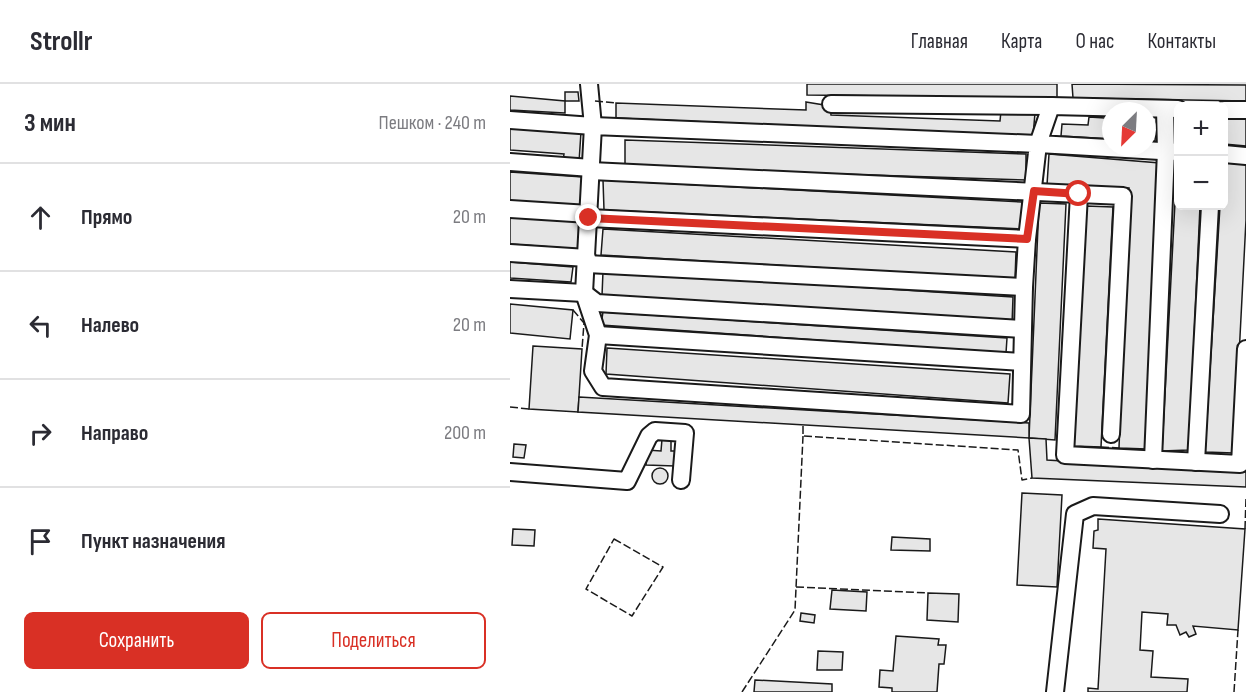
<!DOCTYPE html>
<html lang="ru">
<head>
<meta charset="utf-8">
<style>
	body { margin:0; font-family:"Sofia Sans Condensed",sans-serif; background:#f2f2f3; color:#2b2b33 }
	.controls { position:absolute; right:18px; top:18px; display:grid; overflow:hidden; border-radius:9px; box-shadow:0 6px 24px #0002 }
	.controls button { width:54px; height:54px; display:grid; place-items:center; padding:0; border:0; border-bottom:2px solid #e1e1e2; background:#fff; color:#2b2b33; font:30px sans-serif }
	.compass { position:absolute; left:592px; top:18px; width:54px; height:54px; border-radius:50%; background:#fff; box-shadow:0 6px 24px #0002; rotate:204deg }
	.stop { position:absolute; width:18px; height:18px; margin:-14px; border:4px solid #d93025; border-radius:50%; background:#fff }
	.stop.end { background:#d93025; border-color:#fff; box-shadow:0 2px 6px #0008 }
	.list { margin:0; padding:0; list-style:none }
	h2 { display:flex; justify-content:space-between; align-items:center; height:78px; margin:0; padding:0 24px; font-size:26px }
	h2 small { font-size:20px; font-weight:400; color:#7c7c81 }
	.list li { display:grid; grid-template-columns:39px 1fr auto; gap:18px; align-items:center; box-sizing:border-box; height:108px; padding:0 24px; border-top:2px solid #e1e1e2 }
	.list b { display:block; font-size:22px; white-space:nowrap }
	.list em { font-size:20px; font-style:normal; color:#7c7c81 }
	.actions { display:flex; gap:12px; padding:18px 24px }
	.actions a { flex:1; padding:14px 0; border:2px solid #d93025; border-radius:9px; text-align:center; font-size:21px; color:#d93025 }
	.actions .main { background:#d93025; color:#fff }
	.icon { flex:none; width:33px; height:33px; fill:none; stroke:currentColor; stroke-width:2; stroke-linecap:round; stroke-linejoin:round }
	.map { position:relative; flex:none; width:736px; height:608px; overflow:hidden }
	header { display:flex; align-items:center; gap:36px; box-sizing:border-box; height:84px; padding:0 30px; background:#fff; border-bottom:2px solid #e1e1e2 }
	header strong { font-size:28px }
	nav { display:flex; gap:33px; margin-inline-start:auto; font-size:21px }
	main { display:flex }
	aside { flex:1; background:#fff }
	.map>svg:first-child { display:block }
	.building { fill:#e6e6e6; stroke:#1a1a1a; stroke-width:1.5 }
	.lines { fill:none; stroke-linecap:round; stroke-linejoin:round }
	.minor-casing { stroke:#1a1a1a; stroke-width:20 }
	.minor { stroke:#fff; stroke-width:16 }
	.fence { stroke:#1a1a1a; stroke-width:1.5; stroke-dasharray:8 3; stroke-linecap:butt }
	.route { stroke:#d93025; stroke-width:8 }
</style>
</head>
<body>
<header>
<strong>Strollr</strong>
<nav><a>Главная</a><a>Карта</a><a>О нас</a><a>Контакты</a></nav>
</header>
<main>
<aside>
<h2>3 мин<small>Пешком · 240 m</small></h2>
<ul class="list">
<li><svg class="icon" aria-label="ahead" viewBox="0 0 24 24"><path d="M12 20V5M6 11l6-6 6 6"/></svg><div><b>Прямо</b></div><em>20 m</em></li>
<li><svg class="icon" aria-label="left" viewBox="0 0 24 24"><path d="M17 20v-9H6M10 6l-5 5 5 5"/></svg><div><b>Налево</b></div><em>20 m</em></li>
<li><svg class="icon" aria-label="right" viewBox="0 0 24 24"><path d="M7 20v-9h11M14 6l5 5-5 5"/></svg><div><b>Направо</b></div><em>200 m</em></li>
<li><svg class="icon" aria-label="arrive" viewBox="0 0 24 24"><path d="M6 21V4h12l-3 4 3 4H6"/></svg><div><b>Пункт назначения</b></div></li>
</ul>
<div class="actions"><a class="main">Сохранить</a><a>Поделиться</a></div>
</aside>
<div class="map">
<svg width="736" height="608" viewBox="0 0 736 608">
	<rect width="100%" height="100%" fill="#fff"/>
	<g class="building">
		<path d="M297,0H547V14L297,11Z"/>
		<path d="M562,0L736,1V17L563,14Z"/>
		<path d="M55,8H68L69,17H55Z"/>
		<path d="M0,12L55,17V29L0,26Z"/>
		<path d="M296,18L320,22L321,31L490,37L491,27L525,29L523,52L106,34V19L296,26Z"/>
		<path d="M715,29L736,32V62L714,60Z"/>
		<path d="M579,33L595,34V42H601V55L551,52L552,40L578,41Z"/>
		<path d="M0,43L71,48L69,78L53,77L54,70L0,66Z"/>
		<path d="M637,44L646,45L645,57H637Z"/>
		<path d="M115,56L516,70V96L115,83Z"/>
		<path d="M539,70L650,79L637,365L609,364L619,104L537,101Z"/>
		<path d="M714,79L736,80V136L724,369L695,368L710,122H714Z"/>
		<path d="M667,80H668V122H690L679,366L652,367Z"/>
		<path d="M0,88L73,93L71,122L0,117Z"/>
		<path d="M93,96L512,118L511,145L94,126Z"/>
		<path d="M529,119L556,120L545,356L519,354Z"/>
		<path d="M576,122L603,123L591,363L563,362Z"/>
		<path d="M0,132L71,137L69,165L0,160Z"/>
		<path d="M93,145L506,168L505,195L91,171Z"/>
		<path d="M0,178L63,183L61,198L0,194Z"/>
		<path d="M93,187L503,213L502,240L92,212Z"/>
		<path d="M0,220L63,226L60,255L0,249Z"/>
		<path d="M93,228L497,254L496,269L91,241Z"/>
		<path d="M23,262L72,265L68,328L19,325Z"/>
		<path d="M97,264L500,290L498,319L96,290Z"/>
		<path d="M69,313L519,339V354L68,328Z"/>
		<path d="M519,354L536,355L537,376L736,388V403L522,394Z"/>
		<path d="M152,355L161,356V367H166L165,382L136,381L137,366L151,367Z"/>
		<path d="M4,360L16,361L14,374L3,373Z"/>
		<circle cx="150" cy="392" r="8"/>
		<path d="M512,409L552,411L547,503L507,501Z"/>
		<path d="M588,435L735,445L728,546L683,542L686,550L679,553L676,548L670,551L666,541H657L658,530L632,528L630,566L643,567L641,593L678,595L677,608H578V604L588,605L596,465L583,464L584,447L588,446Z"/>
		<path d="M3,445L25,446L24,462L2,461Z"/>
		<path d="M382,453L420,455V467L381,466Z"/>
		<path d="M322,506L357,508L356,527L320,525Z"/>
		<path d="M418,509L449,510L448,538L417,536Z"/>
		<path d="M291,529L305,531L304,539L290,537Z"/>
		<path d="M386,552L429,555L428,561H436L434,580H429L427,608H382V604L369,603L370,586L383,587Z"/>
		<path d="M308,567L333,568L332,586H307Z"/>
		<path d="M245,596L322,600V608H244Z"/>
	</g>
	<g class="lines">
		<defs>
			<g id="minor">
				<path d="M321,20L541,22"/>
				<path d="M668,25L541,22L528,60L668,68"/>
				<path d="M714,26H736"/>
				<path d="M0,36L83,42L79,0"/>
				<path d="M83,42L528,60L517,155L514,203L511,330L93,303L83,287L88,251L74,209Z"/>
				<path d="M714,70L736,72"/>
				<path d="M0,78L81,84"/>
				<path d="M81,87L569,110"/>
				<path d="M0,125L79,130"/>
				<path d="M79,134L517,155"/>
				<path d="M0,169L77,174"/>
				<path d="M77,180L514,203"/>
				<path d="M0,205L74,209L87,219L512,245"/>
				<path d="M88,251L512,278"/>
				<path d="M601,350L613,112L569,110L555,371L730,380L736,265"/>
				<path d="M643,376L656,67L655,25"/>
				<path d="M686,378L700,122"/>
				<path d="M0,388L117,397L139,352L145,347L175,349L171,396"/>
				<path d="M545,608L565,430L583,422L710,430"/>
			</g>
		</defs>
		<use href="#minor" class="minor-casing"/>
		<use href="#minor" class="minor"/>
		<g class="fence">
			<path d="M85,17L106,19"/>
			<path d="M63,226L74,239L72,265"/>
			<path d="M0,323L19,325"/>
			<path d="M293,342V352L508,366L512,396L522,394"/>
			<path d="M591,363L609,364"/>
			<path d="M735,445L736,414"/>
			<path d="M104,455L153,483L122,532L76,505Z"/>
			<path d="M286,503L418,509"/>
			<path d="M232,608L285,526L293,352"/>
			<path d="M724,608L728,546"/>
		</g>
	</g>
	<g class="lines">
		<path class="route" d="M79,134L517,155L524,107L569,110"/>
	</g>
</svg>
<div class="controls">
<button>+</button>
<button>−</button>
</div>
<svg class="compass" viewBox="-18 -18 36 36"><path d="M0-13l5 13h-10z" fill="#e53935"/><path d="M0 13l5-13h-10z" fill="#7c7c81"/></svg>
<div class="stop" style="left:569px;top:110px"></div>
<div class="stop end" style="left:79px;top:134px"></div>
</div>
</main>
</body>
</html>
